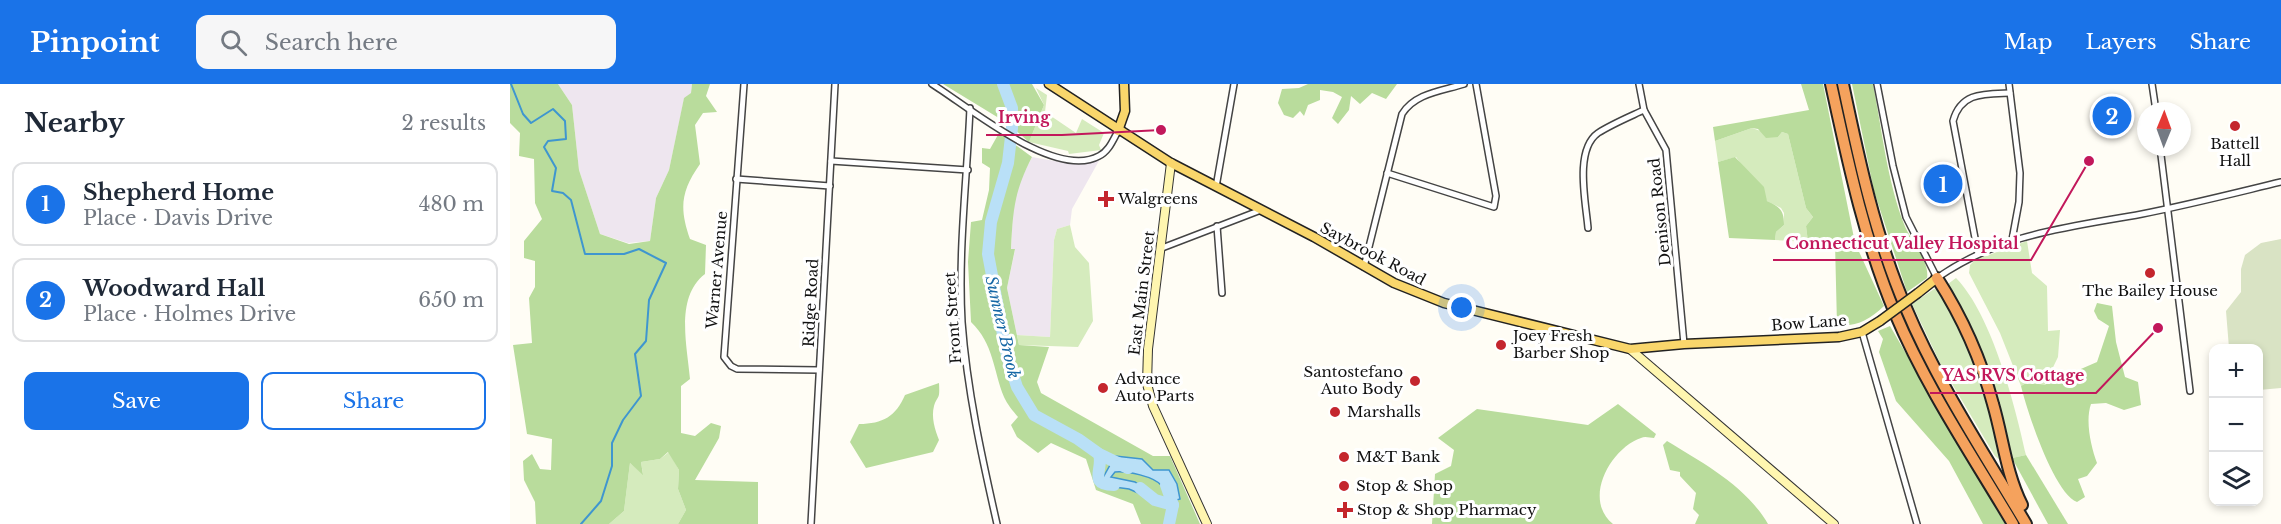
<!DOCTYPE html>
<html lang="en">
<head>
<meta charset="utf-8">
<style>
	body { margin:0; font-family:"Libre Baskerville",serif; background:#f6f6f7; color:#1f2937 }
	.controls { position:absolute; right:18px; bottom:18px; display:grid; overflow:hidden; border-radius:12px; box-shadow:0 3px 9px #0003 }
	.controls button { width:54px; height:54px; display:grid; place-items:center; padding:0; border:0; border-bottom:2px solid #e0e1e3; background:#fff; color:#1f2937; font:30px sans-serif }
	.compass { position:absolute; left:1627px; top:18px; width:54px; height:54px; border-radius:50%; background:#fff; box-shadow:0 3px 9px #0003; rotate:1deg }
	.you { position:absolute; left:952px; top:224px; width:21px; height:21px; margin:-15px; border:4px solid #fff; border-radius:50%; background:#1a73e8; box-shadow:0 0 0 9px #1a73e833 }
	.badge { display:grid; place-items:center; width:39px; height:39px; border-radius:50%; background:#1a73e8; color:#fff; font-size:20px; font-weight:700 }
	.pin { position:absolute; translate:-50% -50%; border:3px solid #fff; box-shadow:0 2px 6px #0006 }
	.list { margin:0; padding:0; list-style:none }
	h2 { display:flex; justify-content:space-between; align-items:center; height:78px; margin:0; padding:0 24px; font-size:26px }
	h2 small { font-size:20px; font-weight:400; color:#747a83 }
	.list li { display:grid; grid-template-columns:39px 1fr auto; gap:18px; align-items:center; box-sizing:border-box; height:84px; margin:0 12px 12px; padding:0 12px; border:2px solid #e0e1e3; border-radius:12px }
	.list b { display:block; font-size:22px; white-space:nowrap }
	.list p { margin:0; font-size:20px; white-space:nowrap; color:#747a83 }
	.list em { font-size:20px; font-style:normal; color:#747a83 }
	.actions { display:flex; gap:12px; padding:18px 24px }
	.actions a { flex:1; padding:14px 0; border:2px solid #1a73e8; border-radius:12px; text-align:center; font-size:21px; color:#1a73e8 }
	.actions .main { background:#1a73e8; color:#fff }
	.icon { flex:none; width:33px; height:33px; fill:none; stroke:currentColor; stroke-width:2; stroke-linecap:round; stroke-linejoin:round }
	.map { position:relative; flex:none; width:1771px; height:440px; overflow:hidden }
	header { display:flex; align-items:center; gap:36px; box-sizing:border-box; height:84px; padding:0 30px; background:#1a73e8; color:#fff }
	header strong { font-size:28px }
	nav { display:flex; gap:33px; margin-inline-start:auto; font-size:21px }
	.search { width:420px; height:54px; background:#f6f6f7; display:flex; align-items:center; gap:15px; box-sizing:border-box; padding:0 21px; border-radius:12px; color:#747a83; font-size:22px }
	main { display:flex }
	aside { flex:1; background:#fff }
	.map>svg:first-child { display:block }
	.industrial { fill:#eee6ef }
	.green { fill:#d5ebbd }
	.forest { fill:#b9dc9c }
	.cemetery { fill:#d9e3c4 }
	.water { fill:#b9e0f7; stroke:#3f96cf; stroke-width:1.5 }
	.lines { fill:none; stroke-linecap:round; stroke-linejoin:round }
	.stream { stroke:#3f96cf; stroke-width:2 }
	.river { stroke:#b9e0f7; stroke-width:12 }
	.street-casing { stroke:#444; stroke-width:8 }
	.secondary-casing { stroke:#333; stroke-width:10 }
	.primary-casing { stroke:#222; stroke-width:11 }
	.highway-casing { stroke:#222; stroke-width:14 }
	.street { stroke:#fff; stroke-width:5 }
	.secondary { stroke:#fff6b0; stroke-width:8 }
	.primary { stroke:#f9d66b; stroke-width:8 }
	.highway { stroke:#f5a25d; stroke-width:10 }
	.primary-bridge-casing { stroke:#222; stroke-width:11; stroke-linecap:butt }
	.primary-bridge { stroke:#f9d66b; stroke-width:8 }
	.poi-dot { fill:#c4262e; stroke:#fff; stroke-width:2 }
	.labels { text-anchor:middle; stroke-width:6; stroke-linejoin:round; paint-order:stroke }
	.poi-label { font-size:15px; fill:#111; stroke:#fff; text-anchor:start }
	.street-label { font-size:15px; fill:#111; stroke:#fff }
	.water-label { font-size:16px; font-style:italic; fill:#1768a6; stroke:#fff }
	.leader { fill:none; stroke:#c2185b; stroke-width:2 }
	.callout-dot { fill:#c2185b; stroke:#fff; stroke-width:2 }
	.callout-label { font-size:16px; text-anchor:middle; font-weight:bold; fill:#c2185b; stroke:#fff; stroke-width:6; stroke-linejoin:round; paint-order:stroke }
</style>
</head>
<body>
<header>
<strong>Pinpoint</strong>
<div class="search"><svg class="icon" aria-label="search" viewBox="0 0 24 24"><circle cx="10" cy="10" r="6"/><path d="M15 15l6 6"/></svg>Search here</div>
<nav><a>Map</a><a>Layers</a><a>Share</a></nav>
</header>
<main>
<aside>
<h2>Nearby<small>2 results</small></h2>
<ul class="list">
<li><span class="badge">1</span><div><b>Shepherd Home</b><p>Place · Davis Drive</p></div><em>480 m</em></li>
<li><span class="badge">2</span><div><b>Woodward Hall</b><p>Place · Holmes Drive</p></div><em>650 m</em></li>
</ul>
<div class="actions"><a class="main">Save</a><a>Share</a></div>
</aside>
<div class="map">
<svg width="1771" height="440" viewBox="0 0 1771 440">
	<rect width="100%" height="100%" fill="#fffdf5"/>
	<g class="industrial">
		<path d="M48,0H182L181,9L174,15L159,86L146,114L140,157L118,159L90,150L69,86L62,21Z"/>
		<path d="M522,73L556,79L590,75L562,125L560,141L547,145L544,156L540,253L507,251L497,204L505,166H501L503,127L508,101Z"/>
	</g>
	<g class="green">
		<path d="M526,4L537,11L535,28L566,49L572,35L594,49L589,61L591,66L559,70L558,67L519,58L534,21Z"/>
		<path d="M1242,44L1268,53L1272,48L1278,50L1296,124L1303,133L1296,142L1298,158L1265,156L1266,148L1274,141V129L1271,124L1257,117L1226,73L1208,78L1205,57Z"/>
		<path d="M560,141L565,163L579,179L583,237L568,263L509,261L507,251L540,253L544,156L547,145Z"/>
		<path d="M1517,157L1522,189L1537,202L1538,247L1550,246L1548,273L1534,302L1518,298L1511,302L1490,249L1459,189L1460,181L1465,176Z"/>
		<path d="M1446,194C1482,231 1505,321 1516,371L1502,374C1491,313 1470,254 1438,200Z"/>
		<path d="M1424,205L1429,206L1444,231L1477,308L1491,377L1485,372L1432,283L1402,220Z"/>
		<path d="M159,368L169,386L168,405L176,426L168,440H99L114,427L120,379L133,390L131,378L150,375Z"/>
	</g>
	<g class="forest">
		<path d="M0,0H48L62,21L69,86L90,150L119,160L140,157L146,114L159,86L174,14L181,9L182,0H200L196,12L207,28L193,29L185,41L190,80C171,107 169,124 180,155L196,161L195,190C165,213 177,261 180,295L171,302V349L185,352L201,339L211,342L209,354L185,396L248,398V440H168L176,426L168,405L169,386L158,368L150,375L131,378L133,391L120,379L114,427L99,440H26L25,418L14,396L13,377L22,370L30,385L41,386L42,355L17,350L3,261L22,259L19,214L25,203V177L14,174V157L32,135L25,119L24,75L9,72L10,49L0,39Z"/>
		<path d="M433,0H522L534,21L519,58L497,39Z"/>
		<path d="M798,0H887L876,15L862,9L850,20L841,12L839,26L828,40L822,34L832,13L823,8L810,6V16L798,21L794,32L790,27L783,34L774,31L768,19L772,5L789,4Z"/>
		<path d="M1291,0H1313L1345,159L1374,222C1359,236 1347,243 1327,241L1325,159L1298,158L1296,142L1303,133L1296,124L1278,50L1272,48L1268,53L1256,54L1248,45L1242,44L1205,57L1203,43L1299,26Z"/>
		<path d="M1342,0H1363C1372,46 1377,96 1394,140C1400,156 1420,177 1417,194L1397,208L1364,107Z"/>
		<path d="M489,49L522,73C504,108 503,126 501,165H505L497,204L509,261L539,263L527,298L531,309L643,372H660L690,440H631L623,420L586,406L576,375L541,359L528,369L507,353L501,341L508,333C503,327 497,320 494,313C483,286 484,260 461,238L458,178L461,138L472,136L479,106L480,84L472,79V64L480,65Z"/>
		<path d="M1225,73L1254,103L1257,117C1270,123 1274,126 1274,141L1266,148L1265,156L1219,154L1208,78Z"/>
		<path d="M1587,219L1602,222L1606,258L1615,293L1628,298L1631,321L1614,326L1596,319L1581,320C1575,337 1581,363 1587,379L1577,392L1568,395L1575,413L1567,418C1544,409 1517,327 1511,302L1518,298L1534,301L1587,278L1599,242L1588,235L1584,227Z"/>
		<path d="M1380,242L1495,440H1473L1439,377L1386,317L1369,268L1373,255L1368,247Z"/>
		<path d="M429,299C430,317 428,310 424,322C421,333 425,346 429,356L423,368L356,384L340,358L349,340C373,340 386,332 395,311Z"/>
		<path d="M1108,320L1146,350L1144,354C1140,354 1135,352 1131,354C1101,364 1072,415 1103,440H922L925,390L941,382L944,366L928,354L967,325L1078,341Z"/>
		<path d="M1157,357C1193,379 1236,402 1258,440H1185L1189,431L1183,425L1186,409L1170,392V388L1160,386L1153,361Z"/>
		<path d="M1516,371L1558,440H1538L1502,374Z"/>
	</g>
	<path class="cemetery" d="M1771,155V304L1749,306L1748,264H1719L1716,227L1731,208V185L1735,171L1751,159Z"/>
	<path class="water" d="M605,372L632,375L643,386H659L667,400L670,415L663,417C655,413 657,409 652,402C644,392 617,387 605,388L601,393L625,398L642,410V415L619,405L589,401Z"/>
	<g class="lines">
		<path class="stream" d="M1,0L13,30L21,39L43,25L55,37L56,55L38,57L34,63L46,84L42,107L53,109L61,116L75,170H114L129,165L156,179L139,216L136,257L125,270L131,312L113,336L102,359V382L91,417L71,440"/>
		<g class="river">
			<path d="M493,0L502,24V44L498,79L481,138L478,170L497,272L507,303L524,331L568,355L589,370L618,384"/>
			<path d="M589,370C594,385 577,401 604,401"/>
			<path d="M656,401L663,421L659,440"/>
			<path d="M630,404L645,416L663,421"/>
		</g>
		<defs>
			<g id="street">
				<path d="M234,0L214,273L221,282L227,285L309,286"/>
				<path d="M422,0C459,23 545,96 589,72C599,67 603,56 608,47"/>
				<path d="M1129,0L1134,26L1156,66L1174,260"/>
				<path d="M1367,0L1383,82L1396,133L1427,194C1492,149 1556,144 1632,130C1678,121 1725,109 1771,98"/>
				<path d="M1499,0L1510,89L1509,118L1502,156"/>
				<path d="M1642,0L1646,27"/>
				<path d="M460,24C457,95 448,167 452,238C457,306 472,374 487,440"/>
				<path d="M1650,63L1680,307"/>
				<path d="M321,77L458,86"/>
				<path d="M877,89L984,123L986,112L966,0"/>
				<path d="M226,95L320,102"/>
				<path d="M706,103L724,0"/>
				<path d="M707,142L712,209"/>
				<path d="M1078,144C1076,119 1064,66 1088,49C1102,40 1119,33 1134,26"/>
				<path d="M652,164L751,126"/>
				<path d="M1468,170L1443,37C1451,8 1474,10 1500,9"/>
				<path d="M854,183L892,30C905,9 932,7 954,0"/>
				<path d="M1352,248L1407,440"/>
				<path d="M301,440L325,0"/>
			</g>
			<g id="secondary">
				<path d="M661,79L638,265L637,300L643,322L697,440"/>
				<path d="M1120,265L1324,440"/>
			</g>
			<g id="primary">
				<path d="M539,0L661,79L804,153L884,199L934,219L1120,265L1174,260L1329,253L1352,248L1370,237"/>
				<path d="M608,47L615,27L614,0"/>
				<path d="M1408,209L1427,194"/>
			</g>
			<g id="highway">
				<path d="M1321,0C1338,78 1354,155 1385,229C1416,303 1462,371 1503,440"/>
				<path d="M1333,0C1349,76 1365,152 1396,224C1428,300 1474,369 1516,440"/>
				<path d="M1427,194C1452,233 1471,275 1483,320C1493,354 1496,389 1512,421"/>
			</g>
		</defs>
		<use href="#street" class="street-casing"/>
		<use href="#secondary" class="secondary-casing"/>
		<use href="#primary" class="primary-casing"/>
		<use href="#highway" class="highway-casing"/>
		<use href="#street" class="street"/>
		<use href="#secondary" class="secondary"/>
		<use href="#primary" class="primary"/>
		<use href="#highway" class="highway"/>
		<defs>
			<path id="primary-bridge" d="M1370,237L1408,209"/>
		</defs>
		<use href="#primary-bridge" class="primary-bridge-casing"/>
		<use href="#primary-bridge" class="primary-bridge"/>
	</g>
	<g class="poi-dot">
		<circle cx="1725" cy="42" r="6"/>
		<path d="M593 106h6v6h6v6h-6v6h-6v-6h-6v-6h6z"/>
		<circle cx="1640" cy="189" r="6"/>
		<circle cx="991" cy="261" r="6"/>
		<circle cx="905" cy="297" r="6"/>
		<circle cx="593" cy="304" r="6"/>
		<circle cx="825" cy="328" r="6"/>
		<circle cx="834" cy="373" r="6"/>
		<circle cx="834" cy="402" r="6"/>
		<path d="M832 417h6v6h6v6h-6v6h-6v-6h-6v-6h6z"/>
	</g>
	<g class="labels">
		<g class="poi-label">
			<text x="1725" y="65" text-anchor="middle">Battell<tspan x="1725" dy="17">Hall</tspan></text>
			<text x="608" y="120">Walgreens</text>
			<text x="1640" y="212" text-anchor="middle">The Bailey House</text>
			<text x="1003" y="257">Joey Fresh<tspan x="1003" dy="17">Barber Shop</tspan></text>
			<text x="893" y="293" text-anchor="end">Santostefano<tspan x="893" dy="17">Auto Body</tspan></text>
			<text x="605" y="300">Advance<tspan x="605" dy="17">Auto Parts</tspan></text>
			<text x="837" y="333">Marshalls</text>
			<text x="846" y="378">M&amp;T Bank</text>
			<text x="846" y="407">Stop &amp; Shop</text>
			<text x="847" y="431">Stop &amp; Shop Pharmacy</text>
		</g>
		<g class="street-label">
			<text transform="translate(1150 128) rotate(-96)" y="5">Denison Road</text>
			<text transform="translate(863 170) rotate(28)" y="5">Saybrook Road</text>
			<text transform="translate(207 186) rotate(-85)" y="5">Warner Avenue</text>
			<text transform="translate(632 209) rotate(-83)" y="5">East Main Street</text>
			<text transform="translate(301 219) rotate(-87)" y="5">Ridge Road</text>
			<text transform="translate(443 234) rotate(-94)" y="5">Front Street</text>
			<text transform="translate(1299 239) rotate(-4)" y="5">Bow Lane</text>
		</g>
		<g class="water-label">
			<text transform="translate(493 243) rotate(77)" y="6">Sumner Brook</text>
		</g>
	</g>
	<path class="leader" d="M651 46L552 51H476M1579 77L1521 176H1263M1648 244L1586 309H1420"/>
	<g class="callout-dot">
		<circle cx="651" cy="46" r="6"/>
		<circle cx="1579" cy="77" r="6"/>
		<circle cx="1648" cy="244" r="6"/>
	</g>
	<g class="callout-label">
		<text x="514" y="39">Irving</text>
		<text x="1392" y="165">Connecticut Valley Hospital</text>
		<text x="1503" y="297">YAS RVS Cottage</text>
	</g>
</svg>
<div class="controls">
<button>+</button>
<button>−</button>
<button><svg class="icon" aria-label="layers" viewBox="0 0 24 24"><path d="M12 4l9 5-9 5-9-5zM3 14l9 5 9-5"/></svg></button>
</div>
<svg class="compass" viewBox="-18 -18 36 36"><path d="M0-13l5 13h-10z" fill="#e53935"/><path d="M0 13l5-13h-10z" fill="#747a83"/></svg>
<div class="you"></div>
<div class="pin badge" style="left:1433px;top:100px">1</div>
<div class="pin badge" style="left:1602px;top:32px">2</div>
</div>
</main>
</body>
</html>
